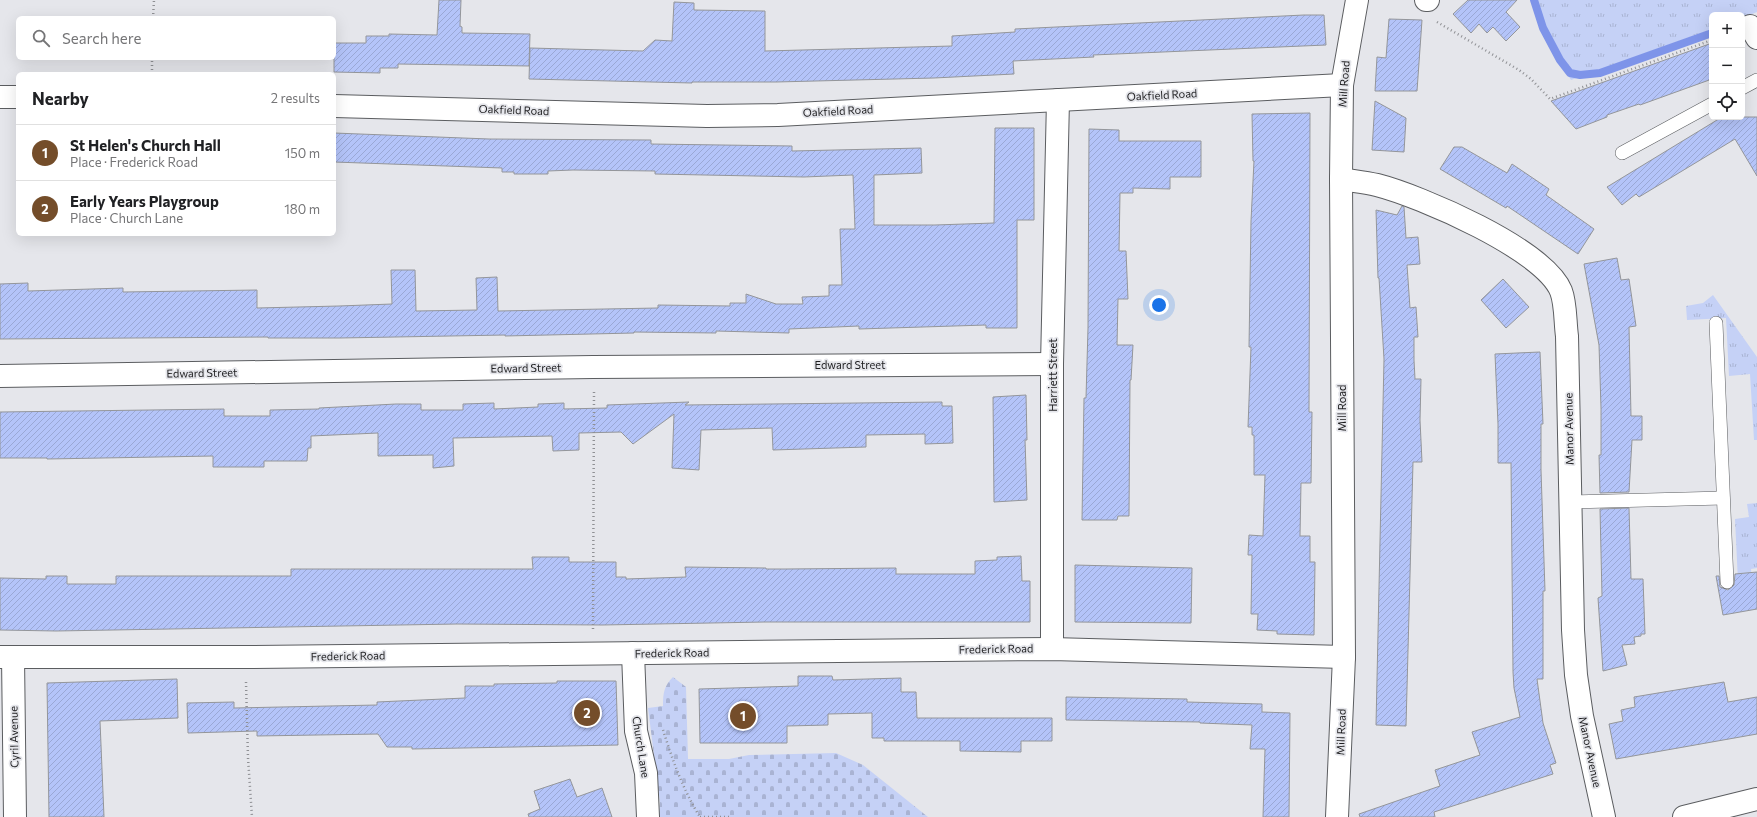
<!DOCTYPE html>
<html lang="en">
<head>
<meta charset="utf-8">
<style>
	body { margin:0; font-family:Commissioner,sans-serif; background:#f6f6f6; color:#202124 }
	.controls { position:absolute; right:12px; top:12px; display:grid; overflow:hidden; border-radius:6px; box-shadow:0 4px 16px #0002 }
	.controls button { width:36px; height:36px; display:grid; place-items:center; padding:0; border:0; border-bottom:1px solid #e0e0e0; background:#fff; color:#202124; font:20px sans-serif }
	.you { position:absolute; left:1159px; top:305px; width:14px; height:14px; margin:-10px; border:3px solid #fff; border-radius:50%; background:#1a73e8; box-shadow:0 0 0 6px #1a73e833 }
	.badge { display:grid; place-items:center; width:26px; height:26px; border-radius:50%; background:#744d2a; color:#fff; font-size:13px; font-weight:700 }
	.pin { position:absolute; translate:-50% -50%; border:2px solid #fff; box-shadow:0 1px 4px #0006 }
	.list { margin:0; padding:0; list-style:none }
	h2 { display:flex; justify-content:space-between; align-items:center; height:52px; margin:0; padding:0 16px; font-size:17px }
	h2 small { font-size:13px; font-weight:400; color:#757577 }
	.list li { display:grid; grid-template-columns:26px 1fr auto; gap:12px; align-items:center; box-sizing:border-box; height:56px; padding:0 16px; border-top:1px solid #e0e0e0 }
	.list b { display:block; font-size:15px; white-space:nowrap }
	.list p { margin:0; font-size:13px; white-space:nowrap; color:#757577 }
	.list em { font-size:13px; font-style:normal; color:#757577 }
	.icon { flex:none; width:22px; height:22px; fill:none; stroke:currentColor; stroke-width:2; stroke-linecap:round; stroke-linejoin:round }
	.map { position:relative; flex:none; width:1757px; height:817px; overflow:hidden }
	.search { position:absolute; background:#fff; box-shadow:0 4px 16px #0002; left:16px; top:16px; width:320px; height:44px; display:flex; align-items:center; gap:10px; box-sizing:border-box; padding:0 14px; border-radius:6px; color:#757577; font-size:15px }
	.panel { position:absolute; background:#fff; box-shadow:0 4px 16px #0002; left:16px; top:72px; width:320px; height:164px; border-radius:6px }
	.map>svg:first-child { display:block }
	.grass { fill:url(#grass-tufts) }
	.cemetery { fill:url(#cemetery-stones) }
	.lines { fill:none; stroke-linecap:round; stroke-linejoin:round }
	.stream { stroke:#7e94e9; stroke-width:8 }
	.building { fill:url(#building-hatch); stroke:#94969a }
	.service-casing { stroke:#5b5d60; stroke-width:14 }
	.minor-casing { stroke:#5b5d60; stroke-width:24 }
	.secondary-casing { stroke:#5b5d60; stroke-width:24 }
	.path { stroke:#8f9094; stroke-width:2.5; stroke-dasharray:1 3; stroke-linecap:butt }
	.service { stroke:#fff; stroke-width:13 }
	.minor { stroke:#fff; stroke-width:22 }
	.secondary { stroke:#fff; stroke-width:22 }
	.labels { text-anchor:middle; stroke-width:3.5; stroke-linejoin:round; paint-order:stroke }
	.street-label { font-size:11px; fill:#1e1e20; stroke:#e5e6eb }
</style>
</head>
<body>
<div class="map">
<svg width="1757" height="817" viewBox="0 0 1757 817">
	<defs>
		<pattern id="grass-tufts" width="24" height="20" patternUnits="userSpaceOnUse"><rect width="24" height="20" fill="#c5d1f6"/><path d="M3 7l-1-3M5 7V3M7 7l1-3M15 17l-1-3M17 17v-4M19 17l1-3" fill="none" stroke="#a9b3d3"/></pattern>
		<pattern id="cemetery-stones" width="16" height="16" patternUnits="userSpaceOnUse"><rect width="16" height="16" fill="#c5d1f6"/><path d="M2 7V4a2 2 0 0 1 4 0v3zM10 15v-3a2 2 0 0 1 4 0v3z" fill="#a9b3d3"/></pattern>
		<pattern id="building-hatch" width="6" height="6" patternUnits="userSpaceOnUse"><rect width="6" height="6" fill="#b4c4f9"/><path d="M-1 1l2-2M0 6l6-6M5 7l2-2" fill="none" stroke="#9aa8d5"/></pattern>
	</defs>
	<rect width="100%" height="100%" fill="#e5e6eb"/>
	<g class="grass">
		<path d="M1532,0H1757V12L1742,18V15H1712V29L1571,80L1559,61L1541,28Z"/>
		<path d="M1713,295L1757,357V440H1754L1750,374L1729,376L1726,318L1687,320L1686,306L1703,303Z"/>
		<path d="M1757,503V568L1751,569L1752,579L1738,582L1735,519L1749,517L1747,504Z"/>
	</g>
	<path class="cemetery" d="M673,677L686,687L688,759H729L749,755L836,753L863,765L928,817H659L660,802L648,708L663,706C663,693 664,686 673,677Z"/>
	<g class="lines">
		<path class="stream" d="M1534,0L1543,28L1560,60L1570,73L1580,75L1600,73L1712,33"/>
	</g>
	<g class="building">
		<path d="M439,0H461L460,26L462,27V33L530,34L529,66L398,64V68H380V73L334,72V43H366V36H389V34L437,35Z"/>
		<path d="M1468,0H1517L1506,12L1520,27L1506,41L1493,27L1487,33L1479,24L1471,33L1453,14Z"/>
		<path d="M674,2L694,3V10L765,11V51L952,46V36L1015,32V29L1304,15H1324L1326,45L1093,55L1094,57L1013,61L1014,74L934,78L776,82H692V83L529,79L530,48L643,51L655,40L672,41Z"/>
		<path d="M1389,19L1422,20L1417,91H1375L1377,57L1386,58Z"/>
		<path d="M1712,43V79L1640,105L1639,104L1607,115V117L1576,129L1551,101Z"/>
		<path d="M1375,101L1406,118L1404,152L1372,150Z"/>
		<path d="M1310,113L1309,412H1312L1311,483H1301L1300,536H1310V562H1315L1314,635L1277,634V631L1257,630L1258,614H1251L1252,555H1248L1249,535L1263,536L1265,475H1254V435H1252V427H1248L1251,347H1249L1251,221L1254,161H1253L1252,114Z"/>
		<path d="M1722,117H1757V176L1735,139L1639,197L1636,194L1622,205L1607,187Z"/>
		<path d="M995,128H1034V220H1017V328H986V325L859,329V326L789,329V333L716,331V333L634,332V333L505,336V335L340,338H268V337L0,339V284L28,283V291L123,288V292L257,290V308L339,306L392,304L391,270H415L416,311L477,310L476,278L497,277L498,311L658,308V305L730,306V303H746V294L776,304H803L802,297L829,296V285H842L840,229H855L853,175L804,177L655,174V171L573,170L548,171V174H514V172H502V168L334,162V133L489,139L651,140V144L792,146V151L921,148L922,173L874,175V225H935L994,223Z"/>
		<path d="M1089,129L1119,130V141H1201V177H1170V189L1133,188V193H1120L1119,251H1126L1128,299H1118L1117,345H1133L1131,380H1130L1129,516H1118L1117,520H1082L1084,398H1086L1088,328Z"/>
		<path d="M1454,147H1462L1507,173L1512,164L1549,189L1546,195L1594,229L1578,254L1507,206L1506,208L1440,169Z"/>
		<path d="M1402,206L1404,207L1406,238L1418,237L1420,264L1407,265L1410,308L1416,307L1418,337H1414V360L1415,379H1421L1420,420L1422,462H1413L1406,726L1376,725L1384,359L1379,278H1378L1376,210L1397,215Z"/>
		<path d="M1617,258L1621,280L1629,279L1636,326L1629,327L1631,416H1642V440H1632L1629,492L1600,493L1599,455H1601V408L1599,345L1584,264Z"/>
		<path d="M1503,279L1529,307L1506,328L1481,300Z"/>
		<path d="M1540,352L1543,424H1541V470L1545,591H1543V679H1537L1543,723L1556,763L1550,765L1553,774L1434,812L1435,817H1360L1359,814L1440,786L1435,770L1480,755L1472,732L1520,717L1514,688L1513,672L1511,463H1498V424L1495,354Z"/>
		<path d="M1026,395L1027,440H1025L1027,500L994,502L993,397Z"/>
		<path d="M689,402L685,405L942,402V406H952L953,443L925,444V434L866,435V447L773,450L772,428L701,430L699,470L672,468L674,414L633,444L621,432L579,433V450L553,451L552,436L453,438L454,466L433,468V455L378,456V433L311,436V448H308L307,461H264V467H213V456L47,459V458H0V412L224,409V416H270V410L319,409V408L396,404H421V410H463V404L494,403V409L538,407V404L564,403V409L607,408V405Z"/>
		<path d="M1629,508L1631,579H1643L1645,634H1641V636L1634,637L1635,644L1622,645L1627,665L1603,671L1598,598L1602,596L1600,509Z"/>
		<path d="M1021,556L1022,581H1030V622H765L602,625L457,624L56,631L0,630V578L46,579V576H67V584H116V576H291V569H533L532,557H569V562H616V577H626V579L686,577L685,567L766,568V569H786L896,568V574H975V561L997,560V557Z"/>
		<path d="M1075,565L1192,568L1191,623L1075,622Z"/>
		<path d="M1757,572V609L1723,615L1716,576H1719L1720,587L1728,590L1734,585L1735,574Z"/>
		<path d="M798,676H832L833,680L901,678V692H916L917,718H1052V741H1021V752L960,751V741H884V738H872V713L828,714V725L787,726V743H700L699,689L798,686Z"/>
		<path d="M177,679L178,718L100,721L104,817H49L47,683Z"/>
		<path d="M557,681H616L618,745L412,749V747H387L378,734L257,736V731L188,733L187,703L234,702V708L377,705V702L465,698V686H494V684L557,683Z"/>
		<path d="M1724,682L1728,702L1757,697V734L1616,759L1609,724L1623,721L1621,710L1635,707L1634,697Z"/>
		<path d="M1066,697L1187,699V702L1262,704V712L1290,713L1289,817H1263L1265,749H1250L1252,725L1200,723V722L1066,720Z"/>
		<path d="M570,779L577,797L602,788L612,817H529L528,814L540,809L534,791Z"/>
	</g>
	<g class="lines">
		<defs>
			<g id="service">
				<path d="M1742,88L1757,80"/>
				<path d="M1622,153L1712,104"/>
				<path d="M1716,323L1727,582"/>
				<path d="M1571,502L1723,498"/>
			</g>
			<g id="minor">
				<path d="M1426,0H1428"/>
				<path d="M1750,26L1757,38"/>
				<path d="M0,97H18"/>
				<path d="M334,106L707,116L778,115L1342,85"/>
				<path d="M1341,179C1353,181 1365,182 1377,185C1420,196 1544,249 1561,291C1566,304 1565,322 1567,336L1573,630L1576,675L1582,716L1604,817"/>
				<path d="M0,376L593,367L1052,364"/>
				<path d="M1052,649V364L1058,100"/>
				<path d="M633,653L636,731L646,773L648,817"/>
				<path d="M0,657H244L1052,649L1344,657"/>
				<path d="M13,657L15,817"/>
				<path d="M1337,817L1344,657L1341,179L1342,85L1357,0"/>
			</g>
			<path id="secondary" d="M1684,817L1757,799"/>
		</defs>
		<use href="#service" class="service-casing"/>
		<use href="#minor" class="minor-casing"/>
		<use href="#secondary" class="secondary-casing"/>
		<g class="path">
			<path d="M153,18L154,0"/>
			<path d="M1437,22L1519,70L1531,79L1550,99L1712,40"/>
			<path d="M152,74V58"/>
			<path d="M593,629L594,392"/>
			<path d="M246,682L248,758L252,817"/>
			<path d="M663,730C673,761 683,790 700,817"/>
			<path d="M700,817H730"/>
		</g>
		<use href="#service" class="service"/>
		<use href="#minor" class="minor"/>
		<use href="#secondary" class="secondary"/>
	</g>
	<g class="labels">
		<g class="street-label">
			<text transform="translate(1344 84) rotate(-86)" y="4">Mill Road</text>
			<text transform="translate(1162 95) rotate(-3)" y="4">Oakfield Road</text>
			<text transform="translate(514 110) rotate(2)" y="4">Oakfield Road</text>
			<text transform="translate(838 111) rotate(-3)" y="4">Oakfield Road</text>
			<text x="850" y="369">Edward Street</text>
			<text transform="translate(526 368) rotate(-1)" y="4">Edward Street</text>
			<text transform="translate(202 373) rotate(-1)" y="4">Edward Street</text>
			<text transform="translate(1053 375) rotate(-90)" y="4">Harriett Street</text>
			<text transform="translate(1342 408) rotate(-90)" y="4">Mill Road</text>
			<text transform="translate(1569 429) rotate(-91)" y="4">Manor Avenue</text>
			<text transform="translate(996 649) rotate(-1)" y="4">Frederick Road</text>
			<text transform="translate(672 653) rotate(-1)" y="4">Frederick Road</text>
			<text transform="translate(348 656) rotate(-1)" y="4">Frederick Road</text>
			<text transform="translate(1341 732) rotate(-88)" y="4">Mill Road</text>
			<text transform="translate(14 737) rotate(-91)" y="4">Cyril Avenue</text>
			<text transform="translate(641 747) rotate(81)" y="4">Church Lane</text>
			<text transform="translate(1590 752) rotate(78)" y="4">Manor Avenue</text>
		</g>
	</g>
</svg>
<div class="controls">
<button>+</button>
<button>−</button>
<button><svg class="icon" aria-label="locate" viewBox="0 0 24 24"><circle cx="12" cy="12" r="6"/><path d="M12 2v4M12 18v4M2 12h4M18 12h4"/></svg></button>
</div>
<div class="you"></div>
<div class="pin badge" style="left:743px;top:716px">1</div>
<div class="pin badge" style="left:587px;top:713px">2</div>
<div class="search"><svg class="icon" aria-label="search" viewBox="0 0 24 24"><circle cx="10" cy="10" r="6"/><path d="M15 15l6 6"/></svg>Search here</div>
<section class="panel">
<h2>Nearby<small>2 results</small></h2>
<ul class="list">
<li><span class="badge">1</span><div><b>St Helen's Church Hall</b><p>Place · Frederick Road</p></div><em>150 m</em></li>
<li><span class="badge">2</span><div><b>Early Years Playgroup</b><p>Place · Church Lane</p></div><em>180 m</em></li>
</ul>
</section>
</div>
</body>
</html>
